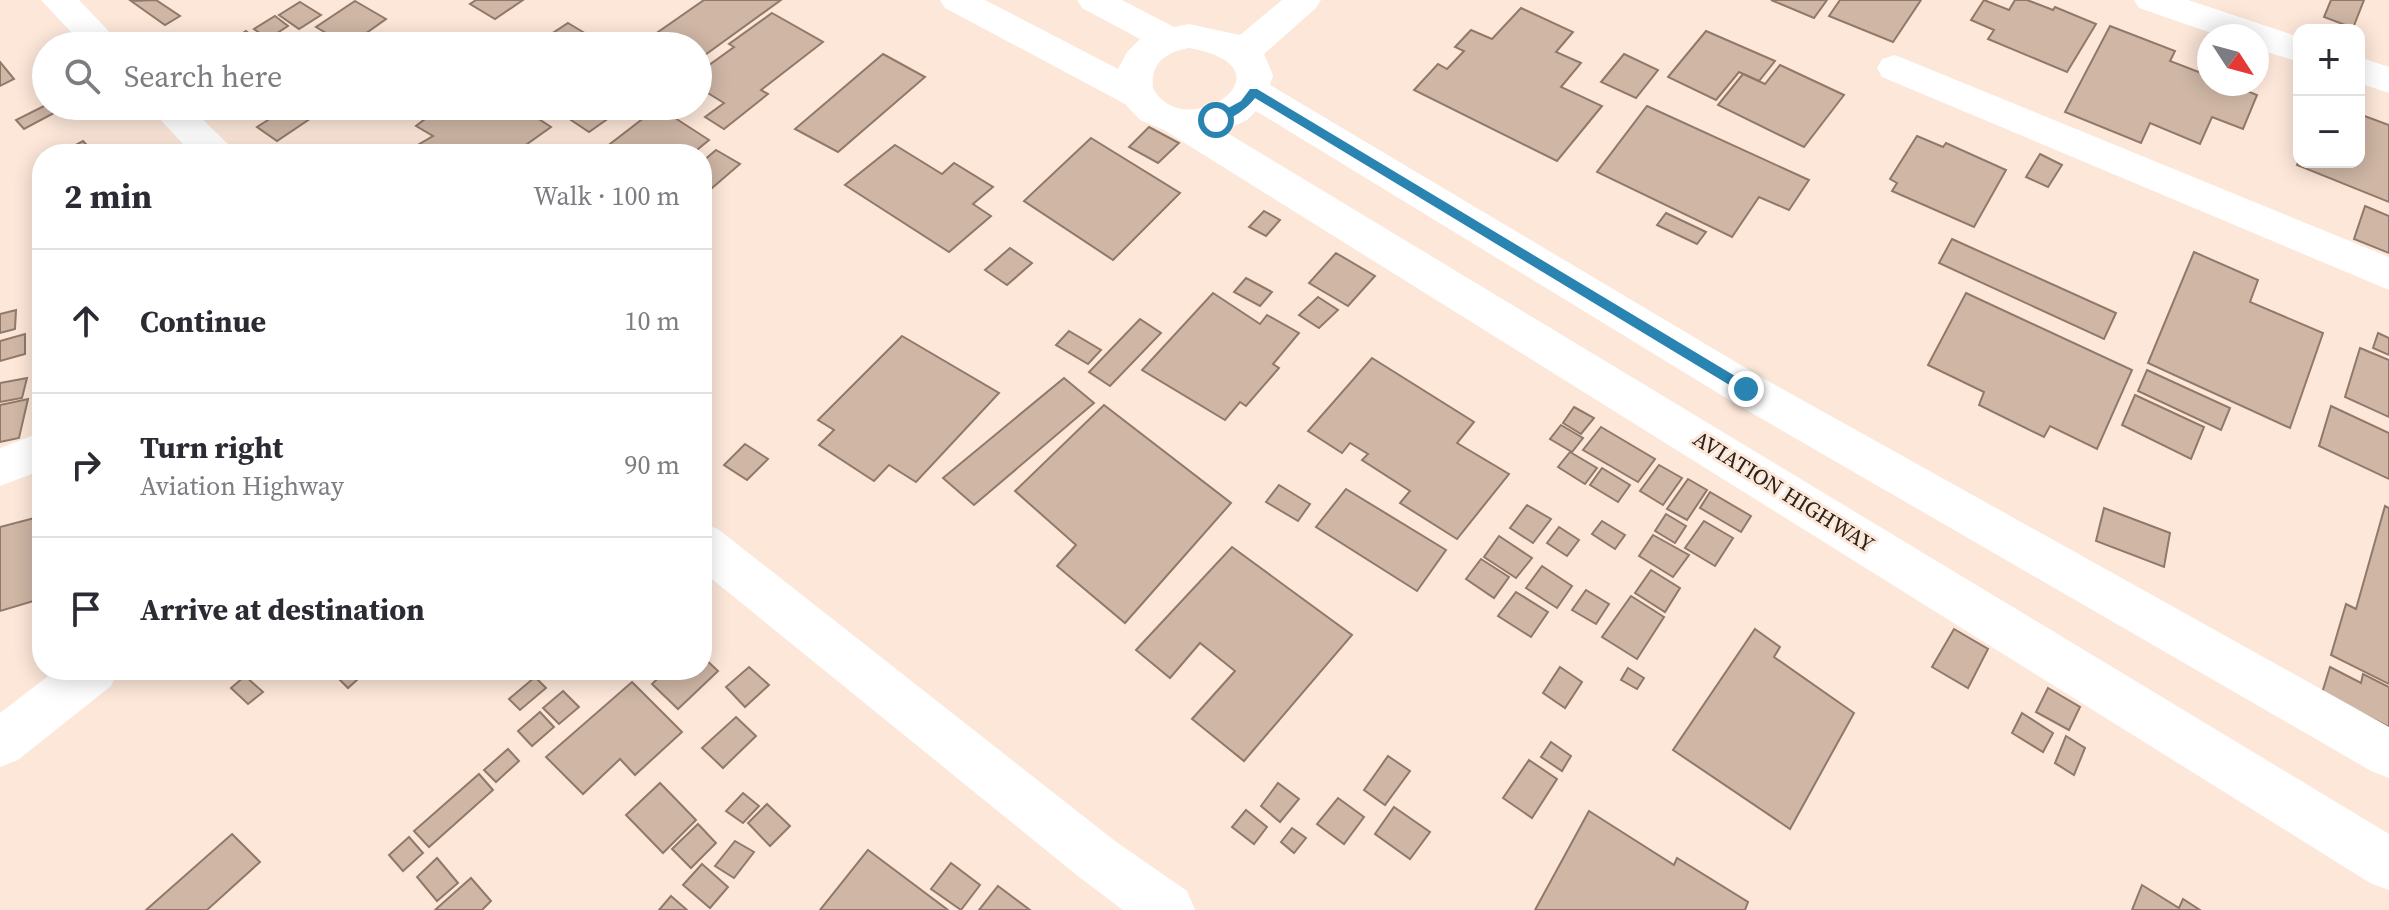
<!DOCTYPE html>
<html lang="en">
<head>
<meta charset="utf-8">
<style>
	body { margin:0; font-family:"Source Serif 4",serif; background:#f2f2f3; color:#2b2b33 }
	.controls { position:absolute; right:24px; top:24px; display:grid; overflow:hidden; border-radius:16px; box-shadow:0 4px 20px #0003 }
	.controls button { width:72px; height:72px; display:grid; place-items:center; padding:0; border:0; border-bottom:2px solid #e1e1e2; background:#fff; color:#2b2b33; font:40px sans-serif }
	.compass { position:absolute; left:2197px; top:24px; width:72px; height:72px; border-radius:50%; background:#fff; box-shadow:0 4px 20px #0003; rotate:126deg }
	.stop { position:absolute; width:24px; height:24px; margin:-18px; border:6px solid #2a84b1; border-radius:50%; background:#fff }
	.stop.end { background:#2a84b1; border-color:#fff; box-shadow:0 2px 8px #0008 }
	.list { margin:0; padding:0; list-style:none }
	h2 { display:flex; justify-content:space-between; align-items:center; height:104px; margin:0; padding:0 32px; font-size:34px }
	h2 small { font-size:26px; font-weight:400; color:#7c7c81 }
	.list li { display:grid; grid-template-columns:52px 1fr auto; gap:24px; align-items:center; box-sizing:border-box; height:144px; padding:0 32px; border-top:2px solid #e1e1e2 }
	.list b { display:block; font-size:30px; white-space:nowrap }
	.list p { margin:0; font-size:26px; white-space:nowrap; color:#7c7c81 }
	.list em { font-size:26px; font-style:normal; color:#7c7c81 }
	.icon { flex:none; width:44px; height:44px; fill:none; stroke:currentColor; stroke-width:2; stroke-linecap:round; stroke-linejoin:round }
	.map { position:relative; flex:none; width:2389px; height:910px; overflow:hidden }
	.search { position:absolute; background:#fff; box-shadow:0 4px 20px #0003; left:32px; top:32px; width:680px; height:88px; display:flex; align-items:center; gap:20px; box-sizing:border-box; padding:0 28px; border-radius:44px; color:#7c7c81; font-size:30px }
	.panel { position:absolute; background:#fff; box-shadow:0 4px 20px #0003; left:32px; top:144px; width:680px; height:536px; border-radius:32px }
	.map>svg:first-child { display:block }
	.building { fill:#cfb6a5; stroke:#91796a; stroke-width:2 }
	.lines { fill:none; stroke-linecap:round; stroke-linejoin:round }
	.minor { fill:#fff; fill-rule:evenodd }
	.route { fill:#2a84b1 }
	.labels { text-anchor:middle; stroke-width:6; stroke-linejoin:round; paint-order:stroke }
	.street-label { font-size:22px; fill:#2b221b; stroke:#fce7d9 }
</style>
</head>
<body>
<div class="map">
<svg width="2389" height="910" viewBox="0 0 2389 910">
	<rect width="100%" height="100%" fill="#fce7d9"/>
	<g class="building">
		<path d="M156,0L180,16L165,25L131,1Z"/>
		<path d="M476,0H523L495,19L470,4Z"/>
		<path d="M704,0H781L698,60V46H638Z"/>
		<path d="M1771,0H1827L1814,18Z"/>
		<path d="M1840,0H1921L1893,42L1829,16Z"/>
		<path d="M1984,0L2009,10L2015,0H2027L2053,10L2055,7L2096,24L2067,72L1988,39L1994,30L1971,20Z"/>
		<path d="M2331,0H2364L2353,28L2324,17Z"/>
		<path d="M355,1L386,19L348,46L316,27Z"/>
		<path d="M300,2L321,15L299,29L279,15Z"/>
		<path d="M1521,8L1573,32L1556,52L1581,63L1561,87L1602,106L1557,161L1414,90L1438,64L1447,69L1464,51L1455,47L1471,30L1492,39Z"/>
		<path d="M772,13L823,42L761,90L768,94L724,129L705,117L724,103L698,87V73L734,47L729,44Z"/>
		<path d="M275,16L288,26L268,39L254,29Z"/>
		<path d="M568,23L588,35L580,41L588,46H533Z"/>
		<path d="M2110,26L2175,51L2170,61L2209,76V84H2230L2257,95L2243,129L2212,117L2200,144L2150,123L2141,143L2065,112Z"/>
		<path d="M246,31L256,39L245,46L226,44Z"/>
		<path d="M1706,31L1775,61L1759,81L1739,72L1716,100L1668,77Z"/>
		<path d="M883,54L925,77L838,152L795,129Z"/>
		<path d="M1624,54L1658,70L1636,98L1601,82Z"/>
		<path d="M0,62L14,79L0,86Z"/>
		<path d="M1780,65L1844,95L1804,147L1718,105L1743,74L1765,84Z"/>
		<path d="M46,105L54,113L24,129L16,120Z"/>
		<path d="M290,106H329L277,141L257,127Z"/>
		<path d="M442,106H519L551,127L513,154H429L416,146L433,136L416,126Z"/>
		<path d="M550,106H626L589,132Z"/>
		<path d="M1647,106L1809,180L1789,210L1759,197L1732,237L1597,172Z"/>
		<path d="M658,107L709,140L692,154H597Z"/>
		<path d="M2359,114L2389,125V202L2297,165L2299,160L2359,162Z"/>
		<path d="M1149,127L1179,143L1158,163L1129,147Z"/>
		<path d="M1917,136L1943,147L1946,143L2006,170L1974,227L1892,191L1897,183L1890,179Z"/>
		<path d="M1091,138L1180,193L1113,260L1024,201Z"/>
		<path d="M83,141L93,152L69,154L66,150Z"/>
		<path d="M895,145L942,174L954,163L993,187L973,204L991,216L949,252L845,185Z"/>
		<path d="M716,150L740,164L704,195L702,162Z"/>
		<path d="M2040,154L2062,165L2048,187L2026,177Z"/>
		<path d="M2365,206L2389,216V253L2354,239Z"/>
		<path d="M1264,211L1280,220L1266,236L1249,227Z"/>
		<path d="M1666,213L1706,232L1697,244L1657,225Z"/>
		<path d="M1952,239L2116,313L2104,339L1939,263Z"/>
		<path d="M1010,248L1032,263L1007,285L985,270Z"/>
		<path d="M2194,252L2258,280L2250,302L2323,333L2290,428L2148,363Z"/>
		<path d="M1336,253L1375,276L1348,306L1309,283Z"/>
		<path d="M1246,278L1272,292L1260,306L1234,292Z"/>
		<path d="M1213,293L1260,324L1267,315L1299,333L1273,364L1279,368L1246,406L1240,402L1225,420L1142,370Z"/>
		<path d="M1966,293L2132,370L2097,449L2050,426L2044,437L1979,405L1984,392L1928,365Z"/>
		<path d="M1318,297L1338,310L1319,328L1299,315Z"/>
		<path d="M16,310L15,329L0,333V314Z"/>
		<path d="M1140,319L1161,333L1110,386L1089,372Z"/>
		<path d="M1069,331L1101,350L1088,364L1056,345Z"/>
		<path d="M2378,333L2389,338V355L2373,348Z"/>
		<path d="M25,334V354L0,361V341Z"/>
		<path d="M902,336L999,393L916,482L889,465L874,481L819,445L834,430L818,420Z"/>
		<path d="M2360,348L2389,360V417L2345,397Z"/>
		<path d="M1372,358L1474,422L1457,443L1509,474L1457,539L1400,503L1410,491L1362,460L1368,454L1350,443L1342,453L1308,431Z"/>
		<path d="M2147,370L2230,408L2221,430L2138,391Z"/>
		<path d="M27,378L22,398L0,402V383Z"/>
		<path d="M1064,378L1094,403L974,505L943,478Z"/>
		<path d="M2135,395L2204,427L2191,459L2122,425Z"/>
		<path d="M28,399L19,438L0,442V405Z"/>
		<path d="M1104,405L1231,503L1125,623L1057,566L1076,545L1015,491Z"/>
		<path d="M2331,406L2389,433V479L2319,446Z"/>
		<path d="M1574,407L1594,418L1581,434L1563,423Z"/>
		<path d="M1561,425L1583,438L1572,452L1550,439Z"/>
		<path d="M1601,427L1655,459L1638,482L1583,450Z"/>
		<path d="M745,444L768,459L747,480L724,465Z"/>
		<path d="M1570,452L1597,468L1585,484L1558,467Z"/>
		<path d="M1659,465L1682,478L1663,505L1640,491Z"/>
		<path d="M1602,468L1630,485L1618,502L1590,485Z"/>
		<path d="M1688,479L1707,490L1687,520L1667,509Z"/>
		<path d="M1279,485L1310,504L1298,521L1266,502Z"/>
		<path d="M1346,489L1446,550L1417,591L1316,527Z"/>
		<path d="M1710,492L1751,516L1741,532L1700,508Z"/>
		<path d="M1527,505L1551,519L1533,543L1510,528Z"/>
		<path d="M2385,506L2389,508V684L2331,655L2346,604L2356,609Z"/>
		<path d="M2104,508L2170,533L2164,567L2096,541Z"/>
		<path d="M1666,514L1686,526L1675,543L1655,531Z"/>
		<path d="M42,516V589L39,590L37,600L0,611V527Z"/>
		<path d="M1602,521L1625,535L1615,549L1592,534Z"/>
		<path d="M1704,521L1733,538L1715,566L1685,548Z"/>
		<path d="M1559,527L1579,540L1567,556L1547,543Z"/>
		<path d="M1653,535L1689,555L1673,577L1639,556Z"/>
		<path d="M1499,536L1532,558L1516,578L1484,557Z"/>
		<path d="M1232,547L1352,635L1244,761L1192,719L1235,671L1200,643L1170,678L1136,650Z"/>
		<path d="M1481,559L1509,577L1494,598L1466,579Z"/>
		<path d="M1542,566L1572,586L1557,608L1526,588Z"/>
		<path d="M1651,570L1680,588L1665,612L1635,593Z"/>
		<path d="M1586,590L1609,604L1596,624L1572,610Z"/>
		<path d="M1516,592L1548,612L1531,637L1498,616Z"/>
		<path d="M1631,596L1664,617L1637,659L1602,637Z"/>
		<path d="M1755,629L1780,647L1774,657L1854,713L1790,829L1673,750Z"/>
		<path d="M1954,629L1988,649L1968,688L1932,667Z"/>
		<path d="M702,656L718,671L678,709L652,684L667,670H702Z"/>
		<path d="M749,667L769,685L745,707L726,687Z"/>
		<path d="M1560,667L1582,682L1565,708L1543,693Z"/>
		<path d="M2330,667L2361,683L2363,674L2389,687V727L2322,693Z"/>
		<path d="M1628,668L1644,678L1637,689L1621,680Z"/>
		<path d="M330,670H368L348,688Z"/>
		<path d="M245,676L263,692L248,704L231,688Z"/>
		<path d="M535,677L546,688L520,710L509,699Z"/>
		<path d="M632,682L682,732L635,775L620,759L583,794L546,757Z"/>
		<path d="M2048,688L2080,707L2069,730L2036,712Z"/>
		<path d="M563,691L579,707L559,724L543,708Z"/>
		<path d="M540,712L554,727L532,746L518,731Z"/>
		<path d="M2022,713L2053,733L2043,752L2012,733Z"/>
		<path d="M736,717L756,736L723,768L702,748Z"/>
		<path d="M2066,736L2085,748L2074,775L2055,763Z"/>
		<path d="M1551,742L1571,756L1562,771L1541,757Z"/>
		<path d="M508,749L519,761L496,782L484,770Z"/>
		<path d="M1388,756L1410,771L1385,805L1364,790Z"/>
		<path d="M1529,760L1557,779L1532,818L1503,798Z"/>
		<path d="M479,774L493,790L429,847L414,831Z"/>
		<path d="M660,783L696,820L663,853L626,815Z"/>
		<path d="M1278,783L1299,799L1280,822L1261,806Z"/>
		<path d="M743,793L759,806L743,823L726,811Z"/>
		<path d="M1338,798L1364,817L1344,844L1317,824Z"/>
		<path d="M767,804L790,826L770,846L748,823Z"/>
		<path d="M1394,807L1430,832L1410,859L1375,834Z"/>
		<path d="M1246,810L1267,827L1254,844L1232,827Z"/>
		<path d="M1589,811L1674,865L1677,858L1748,902L1745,910H1535Z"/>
		<path d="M698,824L716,843L691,868L672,849Z"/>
		<path d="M1292,828L1306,838L1294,853L1281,842Z"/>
		<path d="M232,834L260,862L207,910H146Z"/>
		<path d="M409,837L423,853L403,871L389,855Z"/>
		<path d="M735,841L754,852L734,878L715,866Z"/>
		<path d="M868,850L948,910H820Z"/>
		<path d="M437,858L458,883L437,901L417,877Z"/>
		<path d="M951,863L980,885L961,910L931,889Z"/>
		<path d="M702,864L728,887L710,908L683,885Z"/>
		<path d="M471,878L491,901L482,910H435Z"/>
		<path d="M2142,885L2179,908L2183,899L2200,910H2132Z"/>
		<path d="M998,886L1030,910H979Z"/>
		<path d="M671,896L687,910H659Z"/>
	</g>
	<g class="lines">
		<g class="minor">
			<path d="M41,0H79L123,46H84Z"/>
			<path d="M940,0H985L1118,69L1127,52L1140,39L1082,8L1077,0H1122L1174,27L1189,24L1240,35L1282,0H1321L1316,8L1264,54L1273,75L1270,85L1761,377L2389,727V778L2371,771L1731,401L1256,111L1247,120L1224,131L2389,834V890L2370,883L1164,130L1140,120L1125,104L945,8ZM1189,48C1301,68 1184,147 1153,88C1150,63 1166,52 1189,48Z"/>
			<path d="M2134,0H2188L2299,37V62L2257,49V36H2220L2139,8Z"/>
			<path d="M1895,55L2389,257V290L1882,77L1877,68L1882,59Z"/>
			<path d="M2359,57L2389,67V93L2359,83Z"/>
			<path d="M148,106H189L228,144L234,154H192Z"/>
			<path d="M42,432V470L0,486V448Z"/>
			<path d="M702,523L718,529L1115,841L1187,891L1195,910H1123L1079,877L702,571Z"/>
			<path d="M56,670H118L111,686L18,760L0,767V713Z"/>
		</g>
	</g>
	<path class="route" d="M1250,89H1257L1750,385V392H1741L1255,98C1246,110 1227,123 1212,123V117L1241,101Z"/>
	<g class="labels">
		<g class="street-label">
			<text transform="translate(1784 491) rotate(32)" y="8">AVIATION HIGHWAY</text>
		</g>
	</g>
</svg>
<div class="controls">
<button>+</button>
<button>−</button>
</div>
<svg class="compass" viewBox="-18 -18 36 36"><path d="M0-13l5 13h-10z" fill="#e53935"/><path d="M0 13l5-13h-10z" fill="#7c7c81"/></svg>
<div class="stop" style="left:1216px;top:120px"></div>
<div class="stop end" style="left:1746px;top:389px"></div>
<div class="search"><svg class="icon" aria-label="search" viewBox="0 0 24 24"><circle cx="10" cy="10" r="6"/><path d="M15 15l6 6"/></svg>Search here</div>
<section class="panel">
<h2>2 min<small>Walk · 100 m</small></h2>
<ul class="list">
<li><svg class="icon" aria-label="ahead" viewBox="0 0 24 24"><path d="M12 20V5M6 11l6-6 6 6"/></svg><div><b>Continue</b></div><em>10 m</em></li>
<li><svg class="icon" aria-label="right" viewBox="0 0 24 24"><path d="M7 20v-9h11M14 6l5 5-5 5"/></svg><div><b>Turn right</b><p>Aviation Highway</p></div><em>90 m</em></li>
<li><svg class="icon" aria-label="arrive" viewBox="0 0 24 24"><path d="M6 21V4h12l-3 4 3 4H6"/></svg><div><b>Arrive at destination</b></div></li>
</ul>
</section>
</div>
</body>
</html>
